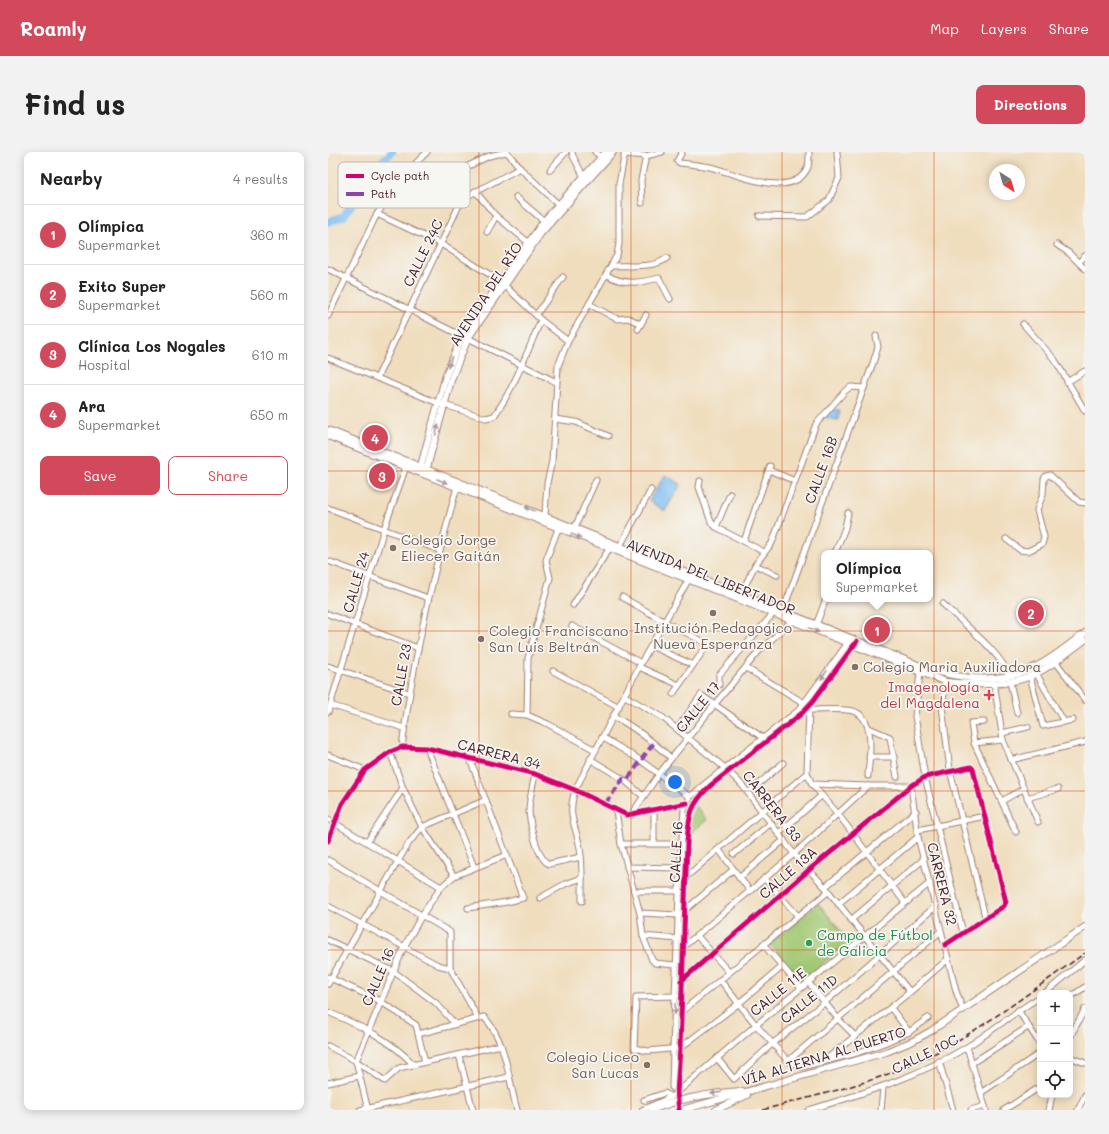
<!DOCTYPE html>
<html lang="en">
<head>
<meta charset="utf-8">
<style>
	body { margin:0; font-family:Mali,sans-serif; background:#f2f2f2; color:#222 }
	.controls { position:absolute; right:12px; bottom:12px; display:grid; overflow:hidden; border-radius:8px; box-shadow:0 2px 10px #0003 }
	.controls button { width:36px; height:36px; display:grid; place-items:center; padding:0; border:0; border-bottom:1px solid #e0e0e0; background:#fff; color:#222; font:20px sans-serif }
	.compass { position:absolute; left:661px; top:12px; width:36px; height:36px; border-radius:50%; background:#fff; box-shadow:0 2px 10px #0003; rotate:143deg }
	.you { position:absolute; left:347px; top:630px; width:14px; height:14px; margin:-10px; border:3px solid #fff; border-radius:50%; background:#1a73e8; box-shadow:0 0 0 6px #1a73e833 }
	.badge { display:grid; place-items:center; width:26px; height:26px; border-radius:50%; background:#d1495b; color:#fff; font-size:13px; font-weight:700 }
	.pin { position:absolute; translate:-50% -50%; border:2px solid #fff; box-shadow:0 1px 4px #0006 }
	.popup { position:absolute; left:493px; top:398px; width:112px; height:52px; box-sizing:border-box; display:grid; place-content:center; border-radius:8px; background:#fff; filter:drop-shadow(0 1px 3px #0005); font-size:13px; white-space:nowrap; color:#767676 }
	.popup b { font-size:15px; color:#222 }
	.popup::after { content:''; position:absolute; left:50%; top:100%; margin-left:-8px; border:8px solid transparent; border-top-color:#fff }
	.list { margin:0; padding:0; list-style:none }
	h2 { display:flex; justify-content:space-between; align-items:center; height:52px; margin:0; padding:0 16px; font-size:17px }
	h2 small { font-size:13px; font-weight:400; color:#767676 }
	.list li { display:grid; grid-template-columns:26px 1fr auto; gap:12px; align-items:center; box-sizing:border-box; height:60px; padding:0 16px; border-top:1px solid #e0e0e0 }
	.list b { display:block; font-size:15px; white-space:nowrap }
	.list p { margin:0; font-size:13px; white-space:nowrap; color:#767676 }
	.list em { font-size:13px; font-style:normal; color:#767676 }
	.actions { display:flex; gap:8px; padding:12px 16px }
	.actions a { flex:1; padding:9px 0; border:1px solid #d1495b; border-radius:8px; text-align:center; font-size:14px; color:#d1495b }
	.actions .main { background:#d1495b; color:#fff }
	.icon { flex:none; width:22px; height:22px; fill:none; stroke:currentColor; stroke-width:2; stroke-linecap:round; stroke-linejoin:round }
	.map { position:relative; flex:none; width:757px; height:958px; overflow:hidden; border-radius:8px }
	header { display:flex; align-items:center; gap:24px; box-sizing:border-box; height:56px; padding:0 20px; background:#d1495b; color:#fff }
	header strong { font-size:19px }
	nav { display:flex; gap:22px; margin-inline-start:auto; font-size:14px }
	.intro { display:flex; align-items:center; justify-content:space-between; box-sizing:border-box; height:96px; padding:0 24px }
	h1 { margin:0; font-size:28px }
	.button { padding:10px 18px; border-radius:8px; background:#d1495b; color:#fff; font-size:14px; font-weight:700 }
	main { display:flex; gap:24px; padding:0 24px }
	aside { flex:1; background:#fff; border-radius:8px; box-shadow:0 2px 10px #0003 }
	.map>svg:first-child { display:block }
	.green { fill:#a1c872; stroke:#76744e }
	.water { fill:#7ebef3; stroke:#646e8f }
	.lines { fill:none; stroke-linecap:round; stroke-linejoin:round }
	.river { stroke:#7ebef3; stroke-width:8 }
	.minor-casing { stroke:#9d7e74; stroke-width:7 }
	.major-casing { stroke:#9d7e74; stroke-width:8 }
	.minor { stroke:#fff; stroke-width:5 }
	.major { stroke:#fff; stroke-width:6 }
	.rail { stroke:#4a1f2b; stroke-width:1.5; stroke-dasharray:6 3; stroke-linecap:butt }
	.quiet { stroke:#8e44ad; stroke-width:4; stroke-dasharray:8 4; stroke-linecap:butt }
	.cycleway-casing { stroke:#f6f6f2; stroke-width:8 }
	.cycleway { stroke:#d6006c; stroke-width:5 }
	.oneway { fill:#ae9aa0 }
	.grid { fill:none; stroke:#d8530f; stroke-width:1; stroke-opacity:0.55 }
	.education-dot { fill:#8d6e63; stroke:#f6f6f2; stroke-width:1.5 }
	.health-dot { fill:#e0444e; stroke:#f6f6f2; stroke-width:1.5 }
	.leisure-dot { fill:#2e9e5b; stroke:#f6f6f2; stroke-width:1.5 }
	.labels { text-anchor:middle; stroke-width:3.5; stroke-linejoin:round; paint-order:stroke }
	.street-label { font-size:14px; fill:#4a1f2b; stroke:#f6f6f2 }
	.education-label { font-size:14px; fill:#785e54; stroke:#f6f6f2; text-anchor:start }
	.health-label { font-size:14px; fill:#be3a42; stroke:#f6f6f2; text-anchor:end }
	.leisure-label { font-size:14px; fill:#27864d; stroke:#f6f6f2; text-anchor:start }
	.key { fill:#f6f6f2; stroke:#c2b6b6; stroke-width:1 }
	.key-label { font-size:11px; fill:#4a1f2b }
</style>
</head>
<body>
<header>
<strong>Roamly</strong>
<nav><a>Map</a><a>Layers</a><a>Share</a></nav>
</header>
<div class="intro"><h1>Find us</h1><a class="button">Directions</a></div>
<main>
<aside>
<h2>Nearby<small>4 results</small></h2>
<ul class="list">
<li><span class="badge">1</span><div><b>Olímpica</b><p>Supermarket</p></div><em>360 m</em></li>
<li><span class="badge">2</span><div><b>Exito Super</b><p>Supermarket</p></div><em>560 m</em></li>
<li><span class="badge">3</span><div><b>Clínica Los Nogales</b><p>Hospital</p></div><em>610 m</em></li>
<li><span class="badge">4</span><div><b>Ara</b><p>Supermarket</p></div><em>650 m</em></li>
</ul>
<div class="actions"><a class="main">Save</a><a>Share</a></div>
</aside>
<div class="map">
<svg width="757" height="958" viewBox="0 0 757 958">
	<rect width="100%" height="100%" fill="#f6f6f2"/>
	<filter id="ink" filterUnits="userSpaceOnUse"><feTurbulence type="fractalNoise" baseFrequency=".025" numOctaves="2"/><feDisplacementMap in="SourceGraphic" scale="8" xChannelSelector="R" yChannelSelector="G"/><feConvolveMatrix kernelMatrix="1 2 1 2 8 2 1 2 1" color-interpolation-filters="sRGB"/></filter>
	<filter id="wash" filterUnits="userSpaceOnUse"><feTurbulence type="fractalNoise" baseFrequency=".012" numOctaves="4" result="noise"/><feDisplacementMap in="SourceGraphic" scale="16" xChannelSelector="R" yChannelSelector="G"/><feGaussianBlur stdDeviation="0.9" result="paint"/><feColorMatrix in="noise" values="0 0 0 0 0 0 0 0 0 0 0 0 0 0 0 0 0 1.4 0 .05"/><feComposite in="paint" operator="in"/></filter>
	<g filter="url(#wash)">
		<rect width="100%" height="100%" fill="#f0ddbd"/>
		<g class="green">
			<path d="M368,654L379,668L363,681C359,674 364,661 368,654Z"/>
			<path d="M490,751L521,789L474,829L442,792Z"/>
		</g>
		<g class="water">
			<path d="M500,256L512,259L510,268L498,266Z"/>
			<path d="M337,323L353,332L337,359L321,349Z"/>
		</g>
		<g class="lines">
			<path class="river" d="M0,70L16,64L50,13L64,0"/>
		</g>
	</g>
	<g filter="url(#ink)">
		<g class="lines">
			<defs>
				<g id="minor">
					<path d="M179,0L192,16L231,53"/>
					<path d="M244,0L245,4L256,25"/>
					<path d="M267,0L276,7"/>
					<path d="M354,0L349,9L352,11C362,12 373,13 382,15C407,21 465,50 480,15C481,11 481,4 481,0"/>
					<path d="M296,2L318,4L334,0"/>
					<path d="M222,18L238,0"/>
					<path d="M80,19L134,47"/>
					<path d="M147,39L168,64L200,90"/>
					<path d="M139,44L130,19L161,4L179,0"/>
					<path d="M188,45L216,69"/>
					<path d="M314,51L313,28L318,4"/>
					<path d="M49,62L113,92L172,129L213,168L240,189"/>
					<path d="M431,64L479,65L501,48L511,26L509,0"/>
					<path d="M159,80L168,64"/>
					<path d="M729,93L741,101L757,117"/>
					<path d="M751,110L757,104"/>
					<path d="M284,114C301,113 325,117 339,106"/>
					<path d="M0,117L134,184"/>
					<path d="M279,123C295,133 313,131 331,126L342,147"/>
					<path d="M261,152L289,167L300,166L313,172"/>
					<path d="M208,163L235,125"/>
					<path d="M0,164L49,62L80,19L99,0"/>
					<path d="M695,172L727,208L757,259"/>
					<path d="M310,177L318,163"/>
					<path d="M140,186L228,230"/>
					<path d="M0,206L110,251L158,266L166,264C187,235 199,200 213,168"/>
					<path d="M49,226L134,47L192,16"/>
					<path d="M739,230L757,219"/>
					<path d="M227,267L248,270L280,284"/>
					<path d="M441,318L467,329"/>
					<path d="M372,329L371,335L383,370L388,375L436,400"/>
					<path d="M0,356L111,398"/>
					<path d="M217,363L219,331L224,309L230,214L240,189L289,103L291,92V32L297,0"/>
					<path d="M247,375L268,328"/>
					<path d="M388,375L402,342"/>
					<path d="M678,387L692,398L700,399L714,392L716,385L709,358L715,342L716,327L718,324L722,323L751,350L757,351"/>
					<path d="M416,389L442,314"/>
					<path d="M292,394L323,338"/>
					<path d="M507,401L517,376L520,361"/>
					<path d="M0,409L100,446"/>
					<path d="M427,413L449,423"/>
					<path d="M413,442L427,413L444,391L488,272L518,238L523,235L536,236"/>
					<path d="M294,445L337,470L380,492L345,542"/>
					<path d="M615,452C633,470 673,500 681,524"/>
					<path d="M245,453L281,397"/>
					<path d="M455,459L545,211L550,195L548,184"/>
					<path d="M0,462L90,496"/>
					<path d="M488,473L498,447"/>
					<path d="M244,474L313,511"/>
					<path d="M323,494L365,513"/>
					<path d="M727,509L757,548"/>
					<path d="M0,514L81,541"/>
					<path d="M311,515L351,533"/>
					<path d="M418,516L481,554L479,621L484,632L510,662L577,751"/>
					<path d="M225,519L291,555"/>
					<path d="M592,521L587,564L597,625L635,781"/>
					<path d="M708,521L736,570"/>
					<path d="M702,524L715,574L745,568"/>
					<path d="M618,530L614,554L622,618L657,765"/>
					<path d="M682,530L689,561"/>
					<path d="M666,531L675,588L710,670"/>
					<path d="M391,533V523L445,462"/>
					<path d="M297,544L334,565L397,616L414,633L466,702L497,735L582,840"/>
					<path d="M2,553L76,576"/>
					<path d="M481,558C494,558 514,556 525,559C549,566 541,606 540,624"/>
					<path d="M0,560L56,377L79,312"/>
					<path d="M183,562L199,563L220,572L267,598"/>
					<path d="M199,563L200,506L222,426L218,408L230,377"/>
					<path d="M285,564C307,575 325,590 343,606"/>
					<path d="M656,570L643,571L646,591L688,680"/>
					<path d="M541,576L562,585L569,625"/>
					<path d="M349,577L373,543L435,586"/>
					<path d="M674,581L700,575"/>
					<path d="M274,585L312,608L362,645"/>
					<path d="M646,591L675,588"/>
					<path d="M74,595C85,507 105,421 129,335"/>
					<path d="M99,596L146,715"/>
					<path d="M62,600L75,636L94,675L126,724"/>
					<path d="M0,603L37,618"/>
					<path d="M541,605H566"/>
					<path d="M262,607L295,627L315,644"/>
					<path d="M683,608L757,590"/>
					<path d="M207,622C205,633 202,645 201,656C201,669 209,707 221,712L253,705"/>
					<path d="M484,632L540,634H583"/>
					<path d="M583,634L590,685L628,839L635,858"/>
					<path d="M420,641L455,611"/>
					<path d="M699,646L730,637"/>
					<path d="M674,649L695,637"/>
					<path d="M288,659L293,692L312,761L315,784L324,808L327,811L347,813"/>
					<path d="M303,663L331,622L387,552L432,498L464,469"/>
					<path d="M0,667L113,735"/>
					<path d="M590,678L657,664"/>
					<path d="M451,681L493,644"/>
					<path d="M0,689L14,652L37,618L62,600L74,595L99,596L207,622L247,638L299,663L359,651"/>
					<path d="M39,690L75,636"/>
					<path d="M326,691V659"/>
					<path d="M293,692H353"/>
					<path d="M391,698L422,739"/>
					<path d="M406,702L443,671"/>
					<path d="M0,708L122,780V816L150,866"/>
					<path d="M299,715L352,716"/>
					<path d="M358,725L479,621"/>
					<path d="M411,726L456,688"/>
					<path d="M436,726L470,764"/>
					<path d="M497,735L588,659"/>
					<path d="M306,739H352"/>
					<path d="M212,746L237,732L254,726"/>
					<path d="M254,749C254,732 255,713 252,696C247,670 239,665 247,638L313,511L362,425"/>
					<path d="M510,752L590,685"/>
					<path d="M0,754L110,813L122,816"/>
					<path d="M140,756L179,750L195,746L142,607"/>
					<path d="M356,759L405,718"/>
					<path d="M312,761L351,763"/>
					<path d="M523,768L596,707"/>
					<path d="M315,784L350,787"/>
					<path d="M369,784L401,820"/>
					<path d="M0,788L65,819L108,851L127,872"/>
					<path d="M435,792L473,836"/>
					<path d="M355,795L466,702L540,634"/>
					<path d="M0,825L52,849L88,873L97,910"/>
					<path d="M392,828L428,873L460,909L474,915L529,901L556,891L581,880L600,866"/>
					<path d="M353,829L481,718L583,634L597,625L643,615L645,617L678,750L676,754L617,793"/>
					<path d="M480,830L511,868L527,884"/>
					<path d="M0,832L70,709L81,691L94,675L158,648"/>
					<path d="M717,841L757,808"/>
					<path d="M349,844L308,845L306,896L320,899L352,896L410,852L454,815"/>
					<path d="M742,845L757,835"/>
					<path d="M563,856L581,880"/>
					<path d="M690,858L712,892"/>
					<path d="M0,860C32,874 61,886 86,913"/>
					<path d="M353,860L501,739"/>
					<path d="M90,882L156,865C179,889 180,927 189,958"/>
					<path d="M742,885L757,857"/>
					<path d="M0,894L28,909L57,929L71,916L173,893"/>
					<path d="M639,895L658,958"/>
					<path d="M131,903L145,958"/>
					<path d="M742,905L757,911"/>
					<path d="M389,906L406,927L444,892L496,851L608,754"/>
					<path d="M460,909L613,779"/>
					<path d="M496,909L582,840L620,807"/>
					<path d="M611,909L625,958"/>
					<path d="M644,911L700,875"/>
					<path d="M0,931L31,924"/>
					<path d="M654,940L712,901"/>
					<path d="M349,941L344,935L345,897L352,716L356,657L362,645L378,631L471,558L522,488"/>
					<path d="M316,948L337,941L343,945"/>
					<path d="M32,958L181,925"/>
					<path d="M40,958L28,909L76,795L94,763L113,735L126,724L179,703"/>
					<path d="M314,958L343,945L352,938L428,873L602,731"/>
					<path d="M351,958L349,941L352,896L359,690C361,663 362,653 382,634L473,562L485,549L527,492"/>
					<path d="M481,958C536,941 590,925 639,895C664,879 687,860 712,845"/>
					<path d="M553,958L555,936"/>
					<path d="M643,958L657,954"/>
					<path d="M676,958L712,935"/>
					<path d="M721,958L724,943"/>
					<path d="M750,958L757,943"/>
				</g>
				<g id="major">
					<path d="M0,278L595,515C632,528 672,533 709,514C726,506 741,492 757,481"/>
					<path d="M0,284L618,530C648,533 682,535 709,521C726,513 741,499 757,488"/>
					<path d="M92,317L118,223L134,184L216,69L278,0"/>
					<path d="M98,319L124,225L140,186L213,81L285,0"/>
					<path d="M324,958C353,946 384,941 414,939"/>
					<path d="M354,958L558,900L585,889L603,879L757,775"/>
					<path d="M388,958L419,943"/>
				</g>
			</defs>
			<use href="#minor" class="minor-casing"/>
			<use href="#major" class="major-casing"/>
			<use href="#minor" class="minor"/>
			<use href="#major" class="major"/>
			<path class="rail" d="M435,958C487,943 540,933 589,910C649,882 703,839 757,801"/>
			<path class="quiet" d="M277,652L295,627L299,628C309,615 316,603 326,591"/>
			<defs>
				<g id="cycleway">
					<path d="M0,689L14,652L37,618L62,600L74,595L99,596L207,622L247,638L299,663L359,651"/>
					<path d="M353,829L481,718L583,634L597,625L643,615L645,617L678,750L676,754L617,793"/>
					<path d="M351,958L349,941L352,896L359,690C361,663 362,653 382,634L473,562L485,549L529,489"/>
				</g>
			</defs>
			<use href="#cycleway" class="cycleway-casing"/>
			<use href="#cycleway" class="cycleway"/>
		</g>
		<defs><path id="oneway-solid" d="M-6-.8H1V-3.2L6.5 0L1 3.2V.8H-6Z"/></defs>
		<g class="oneway">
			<use href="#oneway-solid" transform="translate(122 210) rotate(109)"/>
			<use href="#oneway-solid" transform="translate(109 278) rotate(-75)"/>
			<use href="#oneway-solid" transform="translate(114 329) rotate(23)"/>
			<use href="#oneway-solid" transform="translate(202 357) rotate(-158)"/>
			<use href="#oneway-solid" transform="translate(248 384) rotate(22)"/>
			<use href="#oneway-solid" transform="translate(486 478) rotate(22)"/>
			<use href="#oneway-solid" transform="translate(496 523) rotate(126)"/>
			<use href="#oneway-solid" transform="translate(347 857) rotate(93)"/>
			<use href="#oneway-solid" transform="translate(388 941) rotate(172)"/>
		</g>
	</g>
	<path class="grid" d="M151,0V958M303,0V958M454,0V958M606,0V958M0,160H757M0,319H757M0,479H757M0,639H757M0,798H757"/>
	<g class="education-dot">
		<circle cx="65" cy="396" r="4"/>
		<circle cx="385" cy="461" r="4"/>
		<circle cx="153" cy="487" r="4"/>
		<circle cx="527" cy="515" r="4"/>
		<circle cx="319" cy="913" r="4"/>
	</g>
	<path class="health-dot" d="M659 537h4v4h4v4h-4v4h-4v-4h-4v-4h4z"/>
	<circle class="leisure-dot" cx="481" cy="791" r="4"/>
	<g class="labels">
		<g class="street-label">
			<text transform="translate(95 101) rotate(-64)" y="5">CALLE 24C</text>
			<text transform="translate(158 142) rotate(-57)" y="5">AVENIDA DEL RÍO</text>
			<text transform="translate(493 318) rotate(-70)" y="5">CALLE 16B</text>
			<text transform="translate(383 425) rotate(22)" y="5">AVENIDA DEL LIBERTADOR</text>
			<text transform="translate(28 430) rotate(-74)" y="5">CALLE 24</text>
			<text transform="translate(73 523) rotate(-80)" y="5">CALLE 23</text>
			<text transform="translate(370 555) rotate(-51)" y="5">CALLE 17</text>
			<text transform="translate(171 602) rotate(14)" y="5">CARRERA 34</text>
			<text transform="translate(444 654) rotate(52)" y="5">CARRERA 33</text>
			<text transform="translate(348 700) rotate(-87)" y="5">CALLE 16</text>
			<text transform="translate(460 721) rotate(-41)" y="5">CALLE 13A</text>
			<text transform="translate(614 732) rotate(76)" y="5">CARRERA 32</text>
			<text transform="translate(50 825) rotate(-67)" y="5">CALLE 16</text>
			<text transform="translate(450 840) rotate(-39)" y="5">CALLE 11E</text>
			<text transform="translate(481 847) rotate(-39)" y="5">CALLE 11D</text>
			<text transform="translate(597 902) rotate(-26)" y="5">CALLE 10C</text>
			<text transform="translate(496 904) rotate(-17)" y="5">VÍA ALTERNA AL PUERTO</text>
		</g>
		<g class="education-label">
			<text x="73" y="393">Colegio Jorge<tspan x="73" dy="16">Eliecer Gaitán</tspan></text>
			<text x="385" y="481" text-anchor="middle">Institución Pedagogico<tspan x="385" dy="16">Nueva Esperanza</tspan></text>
			<text x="161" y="484">Colegio Franciscano<tspan x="161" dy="16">San Luis Beltrán</tspan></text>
			<text x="535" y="520">Colegio Maria Auxiliadora</text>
			<text x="311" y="910" text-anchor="end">Colegio Liceo<tspan x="311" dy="16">San Lucas</tspan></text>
		</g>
		<g class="health-label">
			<text x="652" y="540">Imagenología<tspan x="652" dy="16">del Magdalena</tspan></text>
		</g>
		<g class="leisure-label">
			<text x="489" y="788">Campo de Fútbol<tspan x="489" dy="16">de Galicia</tspan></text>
		</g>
	</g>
	<rect x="10" y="10" width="132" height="46" rx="6" class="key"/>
	<rect x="18" y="22" width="18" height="4" fill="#d6006c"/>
	<rect x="18" y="40" width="18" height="4" fill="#8e44ad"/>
	<g class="key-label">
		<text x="43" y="28">Cycle path</text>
		<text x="43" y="46">Path</text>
	</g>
</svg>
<div class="controls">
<button>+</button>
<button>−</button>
<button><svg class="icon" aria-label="locate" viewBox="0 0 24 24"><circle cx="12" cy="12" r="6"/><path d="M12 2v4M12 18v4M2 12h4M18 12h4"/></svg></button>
</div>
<svg class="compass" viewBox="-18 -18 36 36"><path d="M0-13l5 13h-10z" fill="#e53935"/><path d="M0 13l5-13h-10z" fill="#767676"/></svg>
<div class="you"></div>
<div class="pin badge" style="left:549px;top:478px">1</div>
<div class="popup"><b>Olímpica</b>Supermarket</div>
<div class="pin badge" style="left:703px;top:461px">2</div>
<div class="pin badge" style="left:54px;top:324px">3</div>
<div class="pin badge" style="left:47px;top:286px">4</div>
</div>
</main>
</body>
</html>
